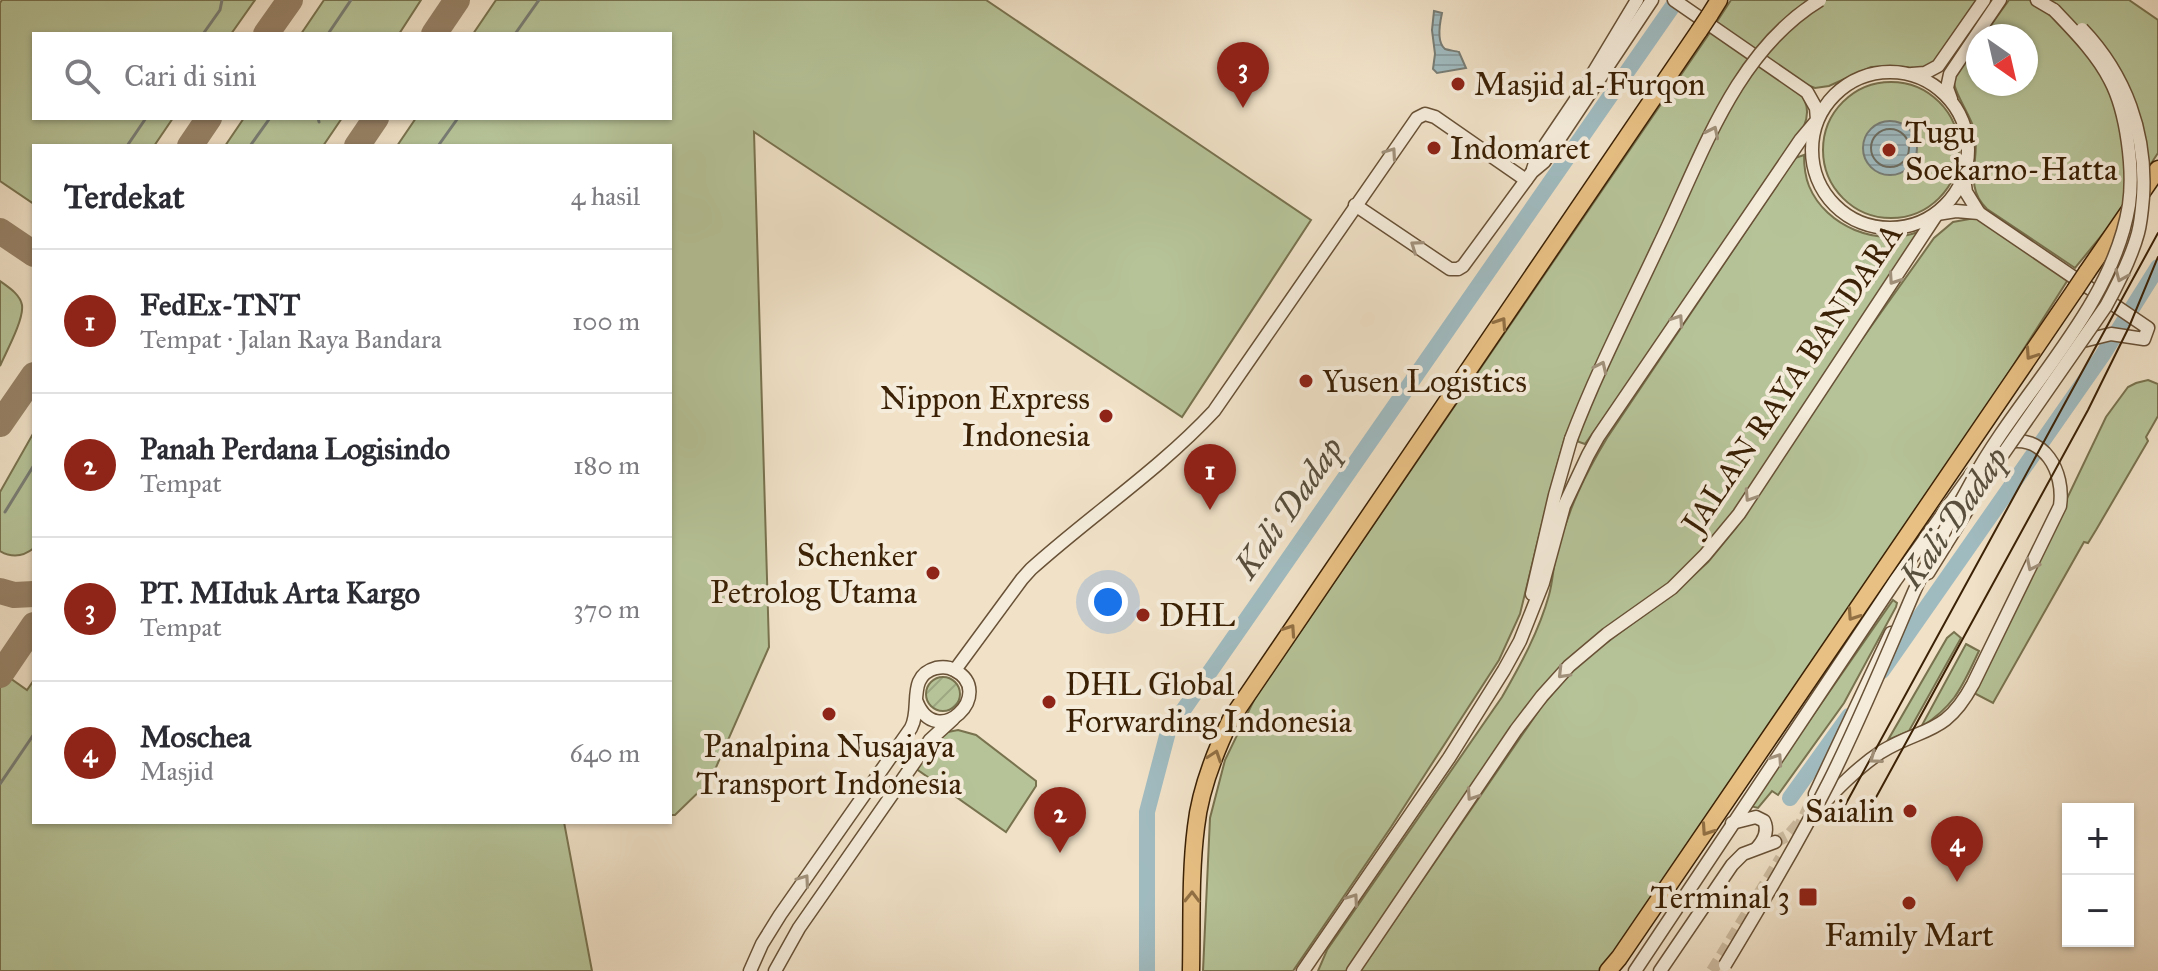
<!DOCTYPE html>
<html lang="id">
<head>
<meta charset="utf-8">
<style>
	body { margin:0; font-family:"IM FELL Great Primer",serif; background:#f2f2f3; color:#2b2b33 }
	.controls { position:absolute; right:24px; bottom:24px; display:grid; overflow:hidden; border-radius:0px; box-shadow:0 2px 6px #0004 }
	.controls button { width:72px; height:72px; display:grid; place-items:center; padding:0; border:0; border-bottom:2px solid #e1e1e2; background:#fff; color:#2b2b33; font:40px sans-serif }
	.compass { position:absolute; left:1966px; top:24px; width:72px; height:72px; border-radius:50%; background:#fff; box-shadow:0 2px 6px #0004; rotate:146deg }
	.you { position:absolute; left:1108px; top:602px; width:28px; height:28px; margin:-20px; border:6px solid #fff; border-radius:50%; background:#1a73e8; box-shadow:0 0 0 12px #1a73e833 }
	.badge { display:grid; place-items:center; width:52px; height:52px; border-radius:50%; background:#8f2418; color:#fff; font-size:26px; font-weight:700 }
	.pin { position:absolute; translate:-50% -66px; filter:drop-shadow(0 2px 4px #0008) }
	.pin::after { content:''; position:absolute; top:42px; width:28px; height:24px; background:inherit; clip-path:polygon(0 0,100% 0,50% 100%) }
	.list { margin:0; padding:0; list-style:none }
	h2 { display:flex; justify-content:space-between; align-items:center; height:104px; margin:0; padding:0 32px; font-size:34px }
	h2 small { font-size:26px; font-weight:400; color:#7c7c81 }
	.list li { display:grid; grid-template-columns:52px 1fr auto; gap:24px; align-items:center; box-sizing:border-box; height:144px; padding:0 32px; border-top:2px solid #e1e1e2 }
	.list b { display:block; font-size:30px; white-space:nowrap }
	.list p { margin:0; font-size:26px; white-space:nowrap; color:#7c7c81 }
	.list em { font-size:26px; font-style:normal; color:#7c7c81 }
	.icon { flex:none; width:44px; height:44px; fill:none; stroke:currentColor; stroke-width:2; stroke-linecap:round; stroke-linejoin:round }
	.map { position:relative; flex:none; width:2158px; height:971px; overflow:hidden }
	.search { position:absolute; background:#fff; box-shadow:0 2px 6px #0004; left:32px; top:32px; width:640px; height:88px; display:flex; align-items:center; gap:20px; box-sizing:border-box; padding:0 28px; border-radius:0px; color:#7c7c81; font-size:30px }
	.panel { position:absolute; background:#fff; box-shadow:0 2px 6px #0004; left:32px; top:144px; width:640px; height:680px; border-radius:0px }
	.map>svg:first-child { display:block }
	.grass { fill:#b6c398; stroke:#78724e; stroke-width:2 }
	.garden { fill:url(#garden-furrows); stroke:#78724e; stroke-width:2 }
	.water { fill:url(#water-rules); stroke:#787d75; stroke-width:2 }
	.lines { fill:none; stroke-linecap:round; stroke-linejoin:round }
	.shore { stroke:#6e6e62; stroke-width:2 }
	.stream { stroke:#787d75; stroke-width:3 }
	.river { stroke:#a0bbc0; stroke-width:16 }
	.taxiway { stroke:#968166; stroke-width:26 }
	.tertiary-tunnel { stroke:#ccbba0; stroke-width:12; stroke-dasharray:12 6; stroke-linecap:butt }
	.tertiary-casing { stroke:#685136; stroke-width:15 }
	.primary-casing { stroke:#3b2105; stroke-width:19 }
	.tertiary { stroke:#f5ecdb; stroke-width:12 }
	.primary { stroke:#e8c084; stroke-width:16 }
	.tram { stroke:#3b2105; stroke-width:2 }
	.tertiary-bridge-casing { stroke:#685136; stroke-width:15; stroke-linecap:butt }
	.primary-bridge-casing { stroke:#3b2105; stroke-width:19; stroke-linecap:butt }
	.tertiary-bridge { stroke:#f5ecdb; stroke-width:12 }
	.primary-bridge { stroke:#e8c084; stroke-width:16 }
	.oneway { stroke:#a1917b }
	.oneway2 { stroke:#927044 }
	.poi-dot { fill:#8f2418; stroke:#f5ecdb; stroke-width:3 }
	.labels { text-anchor:middle; stroke-width:8; stroke-linejoin:round; paint-order:stroke }
	.poi-label { font-size:32px; fill:#3b2105; stroke:#f5ecdb; text-anchor:start }
	.street-label { font-size:32px; fill:#3b2105; stroke:#f5ecdb }
	.water-label { font-size:34px; font-style:italic; fill:#594f3d; stroke:#f5ecdb }
</style>
</head>
<body>
<div class="map">
<svg width="2158" height="971" viewBox="0 0 2158 971">
	<defs>
		<pattern id="garden-furrows" width="10" height="10" patternUnits="userSpaceOnUse" patternTransform="scale(2)"><rect width="10" height="10" fill="#b6c398"/><path d="M-1 1l2-2M0 10L10 0M9 11l2-2" fill="none" stroke="#9da782"/></pattern>
		<pattern id="water-rules" width="6" height="5" patternUnits="userSpaceOnUse" patternTransform="scale(2)"><rect width="6" height="5" fill="#a0bbc0"/><path d="M0 2.5h6" fill="none" stroke="#8ba0a4"/></pattern>
	</defs>
	<rect width="100%" height="100%" fill="#f0e1c7"/>
	<filter id="stains"><feTurbulence type="fractalNoise" baseFrequency=".0025" numOctaves="4"/><feColorMatrix values="0 0 0 0 .2 0 0 0 0 .09 0 0 0 0 .02 0 0 0 .5 -.17"/></filter>
	<radialGradient id="worn" r=".72"><stop offset=".6" stop-color="#630" stop-opacity="0"/><stop offset="1" stop-color="#630" stop-opacity=".3"/></radialGradient>
	<g class="grass">
		<path d="M2,0H255L231,34H34V118H173L154,146H34V204L0,181V3Z"/>
		<path d="M324,0H421L399,34H301Z"/>
		<path d="M496,0H986L1311,220L1182,417L754,132L769,647L710,781L675,815H670V146H397L416,118H670V34H473Z"/>
		<path d="M1731,0H1977L1933,63L1923,69L1896,66L1871,67L1829,86L1815,88L1807,85L1716,23Z"/>
		<path d="M2009,0H2129L2158,20V153L2111,224L2075,268L1987,209C1963,186 1980,161 1975,132C1972,117 1952,90 1954,80C1956,68 1971,54 1978,43V84H2026V36H1983Z"/>
		<path d="M1711,31L1800,93C1808,103 1809,114 1804,126C1731,232 1660,340 1585,444L1565,437L1550,491L1520,614L1499,660L1391,827L1293,971H1203L1210,818L1225,760L1255,698Z"/>
		<circle cx="1891" cy="150" r="68"/>
		<path d="M244,118H342L323,146H225Z"/>
		<path d="M1804,155C1804,165 1805,176 1809,186C1826,227 1878,247 1918,232L1920,237L1729,520L1703,551L1676,578L1525,711L1347,971H1318L1327,950L1502,697C1521,664 1539,631 1549,595C1553,581 1553,566 1557,552C1569,508 1584,476 1607,438L1795,158Z"/>
		<path d="M1975,218L1985,219L2069,278L1990,402L1609,961L1599,971H1360L1542,706L1573,670L1602,646L1674,593L1708,562L1736,528L1855,349L1934,238L1953,222Z"/>
		<path d="M0,281C8,287 20,294 22,305C24,320 6,352 0,366Z"/>
		<path d="M2148,380L2158,384V416L2146,437L2148,441L2096,530L2088,543L2084,542L1993,703L1974,693L2106,417L2128,387L2136,383Z"/>
		<path d="M34,432V548C24,556 12,558 0,551V492Z"/>
		<path d="M1893,600L1897,603L1896,607L1844,703L1778,795L1772,791L1758,808L1750,806Z"/>
		<path d="M1954,632L1961,638L1909,731L1888,740L1947,638Z"/>
		<path d="M1966,644L1979,651C1962,686 1956,705 1921,727Z"/>
		<path d="M0,671L27,690L34,680V822H564L592,971H0Z"/>
		<path d="M958,730L976,735L1036,781V786L1006,832L915,768L943,733Z"/>
	</g>
	<circle class="garden" cx="943" cy="694" r="17"/>
	<g class="water">
		<path d="M1434,11L1442,13C1440,22 1436,42 1445,49C1447,50 1456,51 1459,52L1466,68L1437,73L1433,69L1435,54L1432,30Z"/>
		<circle cx="1890" cy="148" r="27"/>
	</g>
	<g class="lines">
		<circle class="shore" cx="1890" cy="148" r="19"/>
		<g class="stream">
			<path d="M203,34L220,10L222,0"/>
			<path d="M328,34L351,0"/>
			<path d="M515,34L539,0"/>
			<path d="M318,118L319,122"/>
			<path d="M127,146L146,118"/>
			<path d="M250,146L270,118"/>
			<path d="M438,146L458,118"/>
			<path d="M5,512L34,465"/>
			<path d="M0,784L34,734"/>
		</g>
		<g class="river">
			<path d="M1882,671L2102,356L2158,267"/>
			<path d="M1790,798L1849,716"/>
			<path d="M1147,971V812L1168,732L1677,0"/>
		</g>
		<g class="taxiway">
			<path d="M266,34L290,0"/>
			<path d="M434,34L457,0"/>
			<path d="M190,146L209,118"/>
			<path d="M357,146L376,118"/>
			<path d="M0,231L34,254"/>
			<path d="M0,424L34,375"/>
			<path d="M0,591L14,595L34,594"/>
			<path d="M0,675L34,625"/>
		</g>
		<g class="tertiary-tunnel">
			<path d="M1797,832L1815,794"/>
			<path d="M1775,842L1789,835L1799,823"/>
			<path d="M1712,971L1781,858"/>
		</g>
		<defs>
			<g id="tertiary">
				<path d="M2037,0L2054,10"/>
				<circle cx="1890" cy="150" r="78"/>
				<path d="M1912,74L1925,73L1938,66L1984,0"/>
				<path d="M1951,99L1947,88L1950,74L2000,0"/>
				<path d="M1533,169L1537,157L1587,83L1637,0"/>
				<path d="M1964,178L1966,192L1979,213"/>
				<path d="M1355,205L1450,269H1458L1463,266L1532,172L1544,162L1652,0"/>
				<path d="M1937,214L1956,211L1979,213L2148,328L2144,339L2111,334L2079,342"/>
				<path d="M1928,573L1994,467"/>
				<path d="M1532,594L1555,495L1571,439"/>
				<path d="M955,670L1022,579L1031,569C1091,515 1159,470 1214,411L1417,118L1425,114L1435,117L1526,180"/>
				<path d="M1815,794L1891,633"/>
				<path d="M1817,810C1837,789 1857,768 1881,752C1924,726 1945,736 1973,684L2060,506C2065,472 2044,432 2004,443"/>
				<path d="M1732,823L1756,817L1764,821C1769,831 1764,840 1757,848"/>
				<path d="M750,971L762,944L780,915L911,728C922,708 906,676 936,668C942,667 949,667 954,670C998,692 936,754 916,700"/>
				<path d="M775,971L799,928L930,740L953,719"/>
				<path d="M1303,971L1449,758L1504,670L1520,641L1543,583L1564,506L1588,455L1598,437L1801,139L1817,120L1816,108L1807,92L1674,0"/>
				<path d="M1353,971L1516,730L1542,696L1569,666L1607,634L1672,588L1705,555L1739,514L1937,214"/>
				<path d="M1635,971L1895,581L1972,473"/>
				<path d="M1660,971L1732,865L1743,854L1775,842"/>
			</g>
			<g id="primary">
				<path d="M1709,16L1719,0"/>
				<path d="M2087,272L2158,169"/>
				<path d="M1191,971C1192,923 1190,874 1196,827C1200,790 1215,752 1231,719L1699,31"/>
				<path d="M1608,971L1619,958L2075,290"/>
			</g>
		</defs>
		<use href="#tertiary" class="tertiary-casing"/>
		<use href="#primary" class="primary-casing"/>
		<use href="#tertiary" class="tertiary"/>
		<use href="#primary" class="primary"/>
		<g class="tram">
			<path d="M1843,809L2158,233"/>
			<path d="M1862,823L2088,410L2129,327L2158,257"/>
		</g>
		<defs>
			<g id="tertiary-bridge">
				<path d="M1571,439C1596,373 1629,309 1659,245C1701,159 1734,52 1820,0"/>
				<path d="M1994,467L2106,306C2118,284 2131,259 2138,233C2141,222 2142,209 2143,197C2147,134 2126,75 2082,29"/>
				<path d="M1725,965C1761,905 1797,845 1829,782C1860,720 1886,657 1913,594C1930,555 1952,518 1972,481C2021,390 2112,309 2129,205C2134,170 2127,112 2110,80C2097,54 2074,31 2054,10"/>
			</g>
			<g id="primary-bridge">
				<path d="M1699,31L1709,16"/>
				<path d="M2075,290L2087,272"/>
			</g>
		</defs>
		<use href="#tertiary-bridge" class="tertiary-bridge-casing"/>
		<use href="#primary-bridge" class="primary-bridge-casing"/>
		<use href="#tertiary-bridge" class="tertiary-bridge"/>
		<use href="#primary-bridge" class="primary-bridge"/>
	</g>
	<defs><path id="oneway-chevron" d="M-2-3.5L2.5 0L-2 3.5" fill="none" stroke-width="1.6" stroke-linecap="round" stroke-linejoin="round" transform="scale(2)"/></defs>
	<g class="oneway">
		<use href="#oneway-chevron" transform="translate(1713 132) rotate(-64)"/>
		<use href="#oneway-chevron" transform="translate(1391 153) rotate(-55)"/>
		<use href="#oneway-chevron" transform="translate(1416 246) rotate(-145)"/>
		<use href="#oneway-chevron" transform="translate(2121 276) rotate(113)"/>
		<use href="#oneway-chevron" transform="translate(1894 279) rotate(124)"/>
		<use href="#oneway-chevron" transform="translate(1678 320) rotate(-56)"/>
		<use href="#oneway-chevron" transform="translate(1601 367) rotate(-65)"/>
		<use href="#oneway-chevron" transform="translate(1750 496) rotate(123)"/>
		<use href="#oneway-chevron" transform="translate(2032 565) rotate(116)"/>
		<use href="#oneway-chevron" transform="translate(1563 673) rotate(134)"/>
		<use href="#oneway-chevron" transform="translate(1875 758) rotate(144)"/>
		<use href="#oneway-chevron" transform="translate(1777 759) rotate(-56)"/>
		<use href="#oneway-chevron" transform="translate(1472 795) rotate(124)"/>
		<use href="#oneway-chevron" transform="translate(804 880) rotate(-55)"/>
		<use href="#oneway-chevron" transform="translate(1353 899) rotate(-55)"/>
	</g>
	<g class="oneway2">
		<use href="#oneway-chevron" transform="translate(1501 323) rotate(-56)"/>
		<use href="#oneway-chevron" transform="translate(2031 354) rotate(124)"/>
		<use href="#oneway-chevron" transform="translate(1853 615) rotate(124)"/>
		<use href="#oneway-chevron" transform="translate(1290 630) rotate(-56)"/>
		<use href="#oneway-chevron" transform="translate(1215 756) rotate(-71)"/>
		<use href="#oneway-chevron" transform="translate(1707 830) rotate(124)"/>
		<use href="#oneway-chevron" transform="translate(1192 897) rotate(-89)"/>
	</g>
	<g class="poi-dot">
		<circle cx="1458" cy="84" r="8"/>
		<circle cx="1434" cy="148" r="8"/>
		<circle cx="1889" cy="150" r="8"/>
		<circle cx="1306" cy="381" r="8"/>
		<circle cx="1106" cy="416" r="8"/>
		<circle cx="933" cy="573" r="8"/>
		<circle cx="1143" cy="615" r="8"/>
		<circle cx="1049" cy="702" r="8"/>
		<circle cx="829" cy="714" r="8"/>
		<circle cx="1910" cy="811" r="8"/>
		<rect x="1798" y="887" width="20" height="20" rx="4"/>
		<circle cx="1909" cy="903" r="8"/>
	</g>
	<g class="labels">
		<g class="poi-label">
			<text x="1474" y="95">Masjid al-Furqon</text>
			<text x="1905" y="143">Tugu<tspan x="1905" dy="37">Soekarno-Hatta</tspan></text>
			<text x="1450" y="159">Indomaret</text>
			<text x="1322" y="392">Yusen Logistics</text>
			<text x="1090" y="409" text-anchor="end">Nippon Express<tspan x="1090" dy="37">Indonesia</tspan></text>
			<text x="917" y="566" text-anchor="end">Schenker<tspan x="917" dy="37">Petrolog Utama</tspan></text>
			<text x="1159" y="626">DHL</text>
			<text x="1065" y="695">DHL Global<tspan x="1065" dy="37">Forwarding Indonesia</tspan></text>
			<text x="829" y="757" text-anchor="middle">Panalpina Nusajaya<tspan x="829" dy="37">Transport Indonesia</tspan></text>
			<text x="1894" y="822" text-anchor="end">Saialin</text>
			<text x="1790" y="908" text-anchor="end">Terminal 3</text>
			<text x="1909" y="946" text-anchor="middle">Family Mart</text>
		</g>
		<g class="street-label">
			<text transform="translate(1792 378) rotate(-56)" y="11">JALAN RAYA BANDARA</text>
		</g>
		<g class="water-label">
			<text transform="translate(1288 507) rotate(-55)" y="12">Kali Dadap</text>
			<text transform="translate(1953 517) rotate(-55)" y="12">Kali Dadap</text>
		</g>
	</g>
	<rect width="100%" height="100%" filter="url(#stains)"/>
	<rect width="100%" height="100%" fill="url(#worn)"/>
</svg>
<div class="controls">
<button>+</button>
<button>−</button>
</div>
<svg class="compass" viewBox="-18 -18 36 36"><path d="M0-13l5 13h-10z" fill="#e53935"/><path d="M0 13l5-13h-10z" fill="#7c7c81"/></svg>
<div class="you"></div>
<div class="pin badge" style="left:1210px;top:510px">1</div>
<div class="pin badge" style="left:1060px;top:853px">2</div>
<div class="pin badge" style="left:1243px;top:108px">3</div>
<div class="pin badge" style="left:1957px;top:882px">4</div>
<div class="search"><svg class="icon" aria-label="search" viewBox="0 0 24 24"><circle cx="10" cy="10" r="6"/><path d="M15 15l6 6"/></svg>Cari di sini</div>
<section class="panel">
<h2>Terdekat<small>4 hasil</small></h2>
<ul class="list">
<li><span class="badge">1</span><div><b>FedEx-TNT</b><p>Tempat · Jalan Raya Bandara</p></div><em>100 m</em></li>
<li><span class="badge">2</span><div><b>Panah Perdana Logisindo</b><p>Tempat</p></div><em>180 m</em></li>
<li><span class="badge">3</span><div><b>PT. MIduk Arta Kargo</b><p>Tempat</p></div><em>370 m</em></li>
<li><span class="badge">4</span><div><b>Moschea</b><p>Masjid</p></div><em>640 m</em></li>
</ul>
</section>
</div>
</body>
</html>
